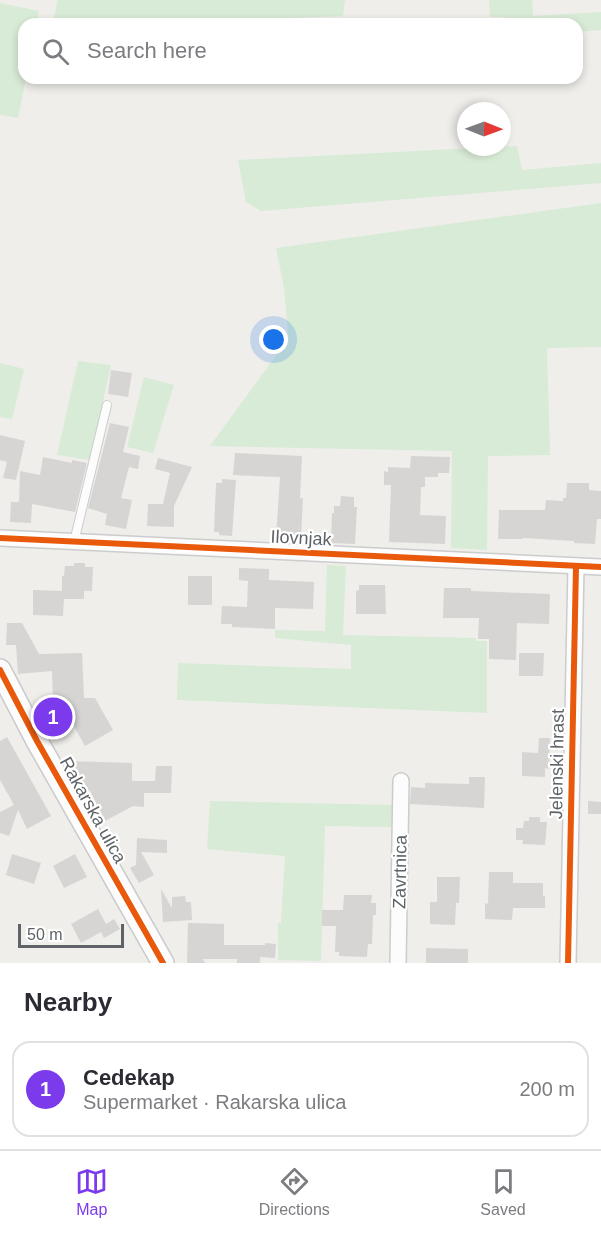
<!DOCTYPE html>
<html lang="en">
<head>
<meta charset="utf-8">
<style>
	body { margin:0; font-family:Arial,sans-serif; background:#f7f7f7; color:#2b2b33 }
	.compass { position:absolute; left:457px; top:102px; width:54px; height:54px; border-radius:50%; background:#fff; box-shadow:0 3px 9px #0003; rotate:91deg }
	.scale { position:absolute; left:18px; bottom:15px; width:106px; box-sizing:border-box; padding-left:6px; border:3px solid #5f6368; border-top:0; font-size:16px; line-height:21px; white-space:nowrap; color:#5f6368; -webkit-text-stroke:4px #fff; paint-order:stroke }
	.you { position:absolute; left:274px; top:340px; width:21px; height:21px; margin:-15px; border:4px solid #fff; border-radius:50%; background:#1a73e8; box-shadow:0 0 0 9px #1a73e833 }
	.badge { display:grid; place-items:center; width:39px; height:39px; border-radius:50%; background:#7c3aed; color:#fff; font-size:20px; font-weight:700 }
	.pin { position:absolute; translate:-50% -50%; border:3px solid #fff; box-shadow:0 2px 6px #0006 }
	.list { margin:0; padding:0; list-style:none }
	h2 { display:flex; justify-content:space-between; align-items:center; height:78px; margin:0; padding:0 24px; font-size:26px }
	h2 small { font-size:20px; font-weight:400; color:#7c7c81 }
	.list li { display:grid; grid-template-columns:39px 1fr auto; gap:18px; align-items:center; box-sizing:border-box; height:96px; margin:0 12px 12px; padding:0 12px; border:2px solid #e1e1e2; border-radius:18px }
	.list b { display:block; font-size:22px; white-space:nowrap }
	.list p { margin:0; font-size:20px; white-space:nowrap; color:#7c7c81 }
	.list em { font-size:20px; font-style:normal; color:#7c7c81 }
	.icon { flex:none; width:33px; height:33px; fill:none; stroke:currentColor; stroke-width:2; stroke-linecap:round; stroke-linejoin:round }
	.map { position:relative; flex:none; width:601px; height:963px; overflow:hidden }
	.search { position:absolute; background:#fff; box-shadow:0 3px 9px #0003; left:18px; right:18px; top:18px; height:66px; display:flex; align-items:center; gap:15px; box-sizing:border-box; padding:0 21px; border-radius:18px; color:#7c7c81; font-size:22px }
	.sheet { height:186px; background:#fff }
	nav { display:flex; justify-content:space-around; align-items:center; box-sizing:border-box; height:84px; border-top:2px solid #e1e1e2; background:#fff; font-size:16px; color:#7c7c81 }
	nav a { display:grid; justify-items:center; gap:3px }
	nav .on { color:#7c3aed }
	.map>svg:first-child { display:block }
	.green { fill:#d8ebd6 }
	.building { fill:#d6d5d3 }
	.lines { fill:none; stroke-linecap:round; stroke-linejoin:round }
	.service-casing { stroke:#cbcccc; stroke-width:10 }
	.minor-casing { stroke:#cbcccc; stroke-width:18 }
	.secondary-casing { stroke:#cacacb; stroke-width:24 }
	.service { stroke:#fdfcfc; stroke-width:8 }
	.minor { stroke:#fdfcfc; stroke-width:15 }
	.secondary { stroke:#fdfcfc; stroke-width:21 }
	.cycleway-casing { stroke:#fff; stroke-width:10 }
	.cycleway { stroke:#e8590c; stroke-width:6 }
	.labels { text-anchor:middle; stroke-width:4.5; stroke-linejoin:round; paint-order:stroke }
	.street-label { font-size:18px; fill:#5f6368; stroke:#fff }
</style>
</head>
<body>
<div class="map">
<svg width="601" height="963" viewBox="0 0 601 963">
	<rect width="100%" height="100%" fill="#efeeea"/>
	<g class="green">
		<path d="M58,0H345L343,16L137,24H52Z"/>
		<path d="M489,0H532L533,16L601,12V30L577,32V24H504V17H490Z"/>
		<path d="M0,3L39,11L37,24H24V78H26L18,118L0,115Z"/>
		<path d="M517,146L522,170L601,163V183L261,211L246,202L238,160Z"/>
		<path d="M601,203V347L547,348L550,455L488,456L487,550L451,548L452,451L210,446L283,346L289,345L284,288L276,248Z"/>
		<path d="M78,361L111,365L90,460L57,455Z"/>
		<path d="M0,363L24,369L12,419L0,417Z"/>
		<path d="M144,377L174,385L153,453L127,447Z"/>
		<path d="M327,565L346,566L343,635L476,638V641H487V713L177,700L178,663L351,669V645L275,638V630L325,631Z"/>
		<path d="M210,801L395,805L394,827L325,826L321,961L278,960V923H281L285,856L207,849Z"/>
	</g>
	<g class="building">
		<path d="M111,370L132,373L128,397L108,394Z"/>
		<path d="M110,423L129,427L123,452L140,456L138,469L129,467L121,498L132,500L126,529L105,525L107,514L88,508Z"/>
		<path d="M0,435L25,441L16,480L3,478L7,462L0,460Z"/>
		<path d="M235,453L302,456L300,498H303L301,538L276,537L280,477L233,475Z"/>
		<path d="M411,456L450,457L449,473H438V477H425V487H421L420,515L446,516L445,544L389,542L391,485H384V471L388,472V467L410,468Z"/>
		<path d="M43,457L72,463V460L87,463L75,512L32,504L31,523L10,522L11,502H19L20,471L40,475Z"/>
		<path d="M158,458L192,467L174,506V527L147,526L148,504H163L170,473L155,469Z"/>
		<path d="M222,479L236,480L232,536L219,535V532H214L216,483H222Z"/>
		<path d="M567,483H589V490L601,491V519H597L595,544L574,543V541L523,538V539H498L499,510H545L546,500L563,501V498H566Z"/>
		<path d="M341,496L354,497V507H357L355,544L331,543L332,513H334V506H340Z"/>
		<path d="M74,563H85V567H93L92,591H84V599H64L63,616L33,615V590L62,591V576H64L65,566H74Z"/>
		<path d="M239,568L269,569V580L314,582L313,609L275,608V629L232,627V624H221L222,606L247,607L248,581L239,580Z"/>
		<rect x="188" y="576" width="24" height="29"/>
		<path d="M359,585H385L386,614H356V591L359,590Z"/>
		<path d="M444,588H471V591L550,594L549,624L517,623L516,660L489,659V639H478L479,618H443Z"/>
		<path d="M7,623H22L39,654L82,653L84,698H95L113,730L85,746L70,719L53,728L41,707L53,701L52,671L18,674L16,645H6Z"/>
		<path d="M519,653H544L543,676H519Z"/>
		<path d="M7,737L51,816L27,829L18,810L9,836L0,833V812L14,805L0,780V741Z"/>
		<path d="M539,738H550L549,769L545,768V777L522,776V752L538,753Z"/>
		<path d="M69,761L132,763V781H155L156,766H172L171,793H144V807L133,806L105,821L90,791H85Z"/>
		<path d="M469,777H485L484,808L410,804L411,787L425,788V783L469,784Z"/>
		<path d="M588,801L601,802V814H588Z"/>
		<path d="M529,817H540V822H547L545,845L522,844L523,840H516V828H523L524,821H529Z"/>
		<path d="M137,838L167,840V853L141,852L154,875L139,883L130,868L136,865Z"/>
		<path d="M12,854L41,863L34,884L6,875Z"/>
		<path d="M75,854L87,877L64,888L53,866Z"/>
		<path d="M489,872H513V883H543V896H545V908H513L512,920L485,919V903L488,904Z"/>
		<path d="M437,877H460L459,903H456L455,925L430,924V902H437Z"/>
		<path d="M161,889L172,908V897L185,896L186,902H191L192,920L163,922Z"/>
		<path d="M344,895H372L371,903H376V915H373L372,944H368L367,957L339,956V952H335L336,926H322V910H343Z"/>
		<path d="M98,909L106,924L114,919L120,929L104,938L101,932L81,943L71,924Z"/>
		<path d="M188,923L224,924V945H265V943L276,944L275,958L260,957V963H237V959H203L205,963H187Z"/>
		<path d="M426,948L468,949V963H426Z"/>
	</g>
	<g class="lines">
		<defs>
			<path id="service" d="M74,542L107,405"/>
			<g id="minor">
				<path d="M0,538L601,567"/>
				<path d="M398,963L401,781"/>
				<path d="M568,963L576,566"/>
			</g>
			<path id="secondary" d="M0,670L37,741L163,963"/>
		</defs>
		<use href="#service" class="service-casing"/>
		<use href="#minor" class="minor-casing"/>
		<use href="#secondary" class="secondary-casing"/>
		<use href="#service" class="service"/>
		<use href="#minor" class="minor"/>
		<use href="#secondary" class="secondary"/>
		<defs>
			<g id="cycleway">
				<path d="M0,538L601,567"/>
				<path d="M0,670L37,741L163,963"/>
				<path d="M568,963L576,566"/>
			</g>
		</defs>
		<use href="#cycleway" class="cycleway-casing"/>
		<use href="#cycleway" class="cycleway"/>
	</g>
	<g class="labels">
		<g class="street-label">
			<text transform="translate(301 538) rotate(3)" y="6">Ilovnjak</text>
			<text transform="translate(557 764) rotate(-89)" y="6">Jelenski hrast</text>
			<text transform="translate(93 810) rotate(61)" y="6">Rakarska ulica</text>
			<text transform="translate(400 872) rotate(-89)" y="6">Zavrtnica</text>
		</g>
	</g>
</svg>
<svg class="compass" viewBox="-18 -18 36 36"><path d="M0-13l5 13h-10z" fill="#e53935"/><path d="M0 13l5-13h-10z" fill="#7c7c81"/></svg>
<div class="scale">50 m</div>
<div class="you"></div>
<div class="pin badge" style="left:53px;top:717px">1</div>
<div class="search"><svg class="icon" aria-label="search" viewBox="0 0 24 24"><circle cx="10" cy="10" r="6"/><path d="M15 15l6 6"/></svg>Search here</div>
</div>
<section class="sheet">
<h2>Nearby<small></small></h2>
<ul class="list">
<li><span class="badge">1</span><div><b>Cedekap</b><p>Supermarket · Rakarska ulica</p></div><em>200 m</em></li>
</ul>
</section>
<nav>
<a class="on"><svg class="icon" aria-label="map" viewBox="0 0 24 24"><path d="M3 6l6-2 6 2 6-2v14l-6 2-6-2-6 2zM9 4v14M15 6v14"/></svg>Map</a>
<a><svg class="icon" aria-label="directions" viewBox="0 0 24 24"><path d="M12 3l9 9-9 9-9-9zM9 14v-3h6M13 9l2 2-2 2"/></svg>Directions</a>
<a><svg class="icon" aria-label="saved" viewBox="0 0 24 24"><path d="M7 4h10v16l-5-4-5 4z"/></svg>Saved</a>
</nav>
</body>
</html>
